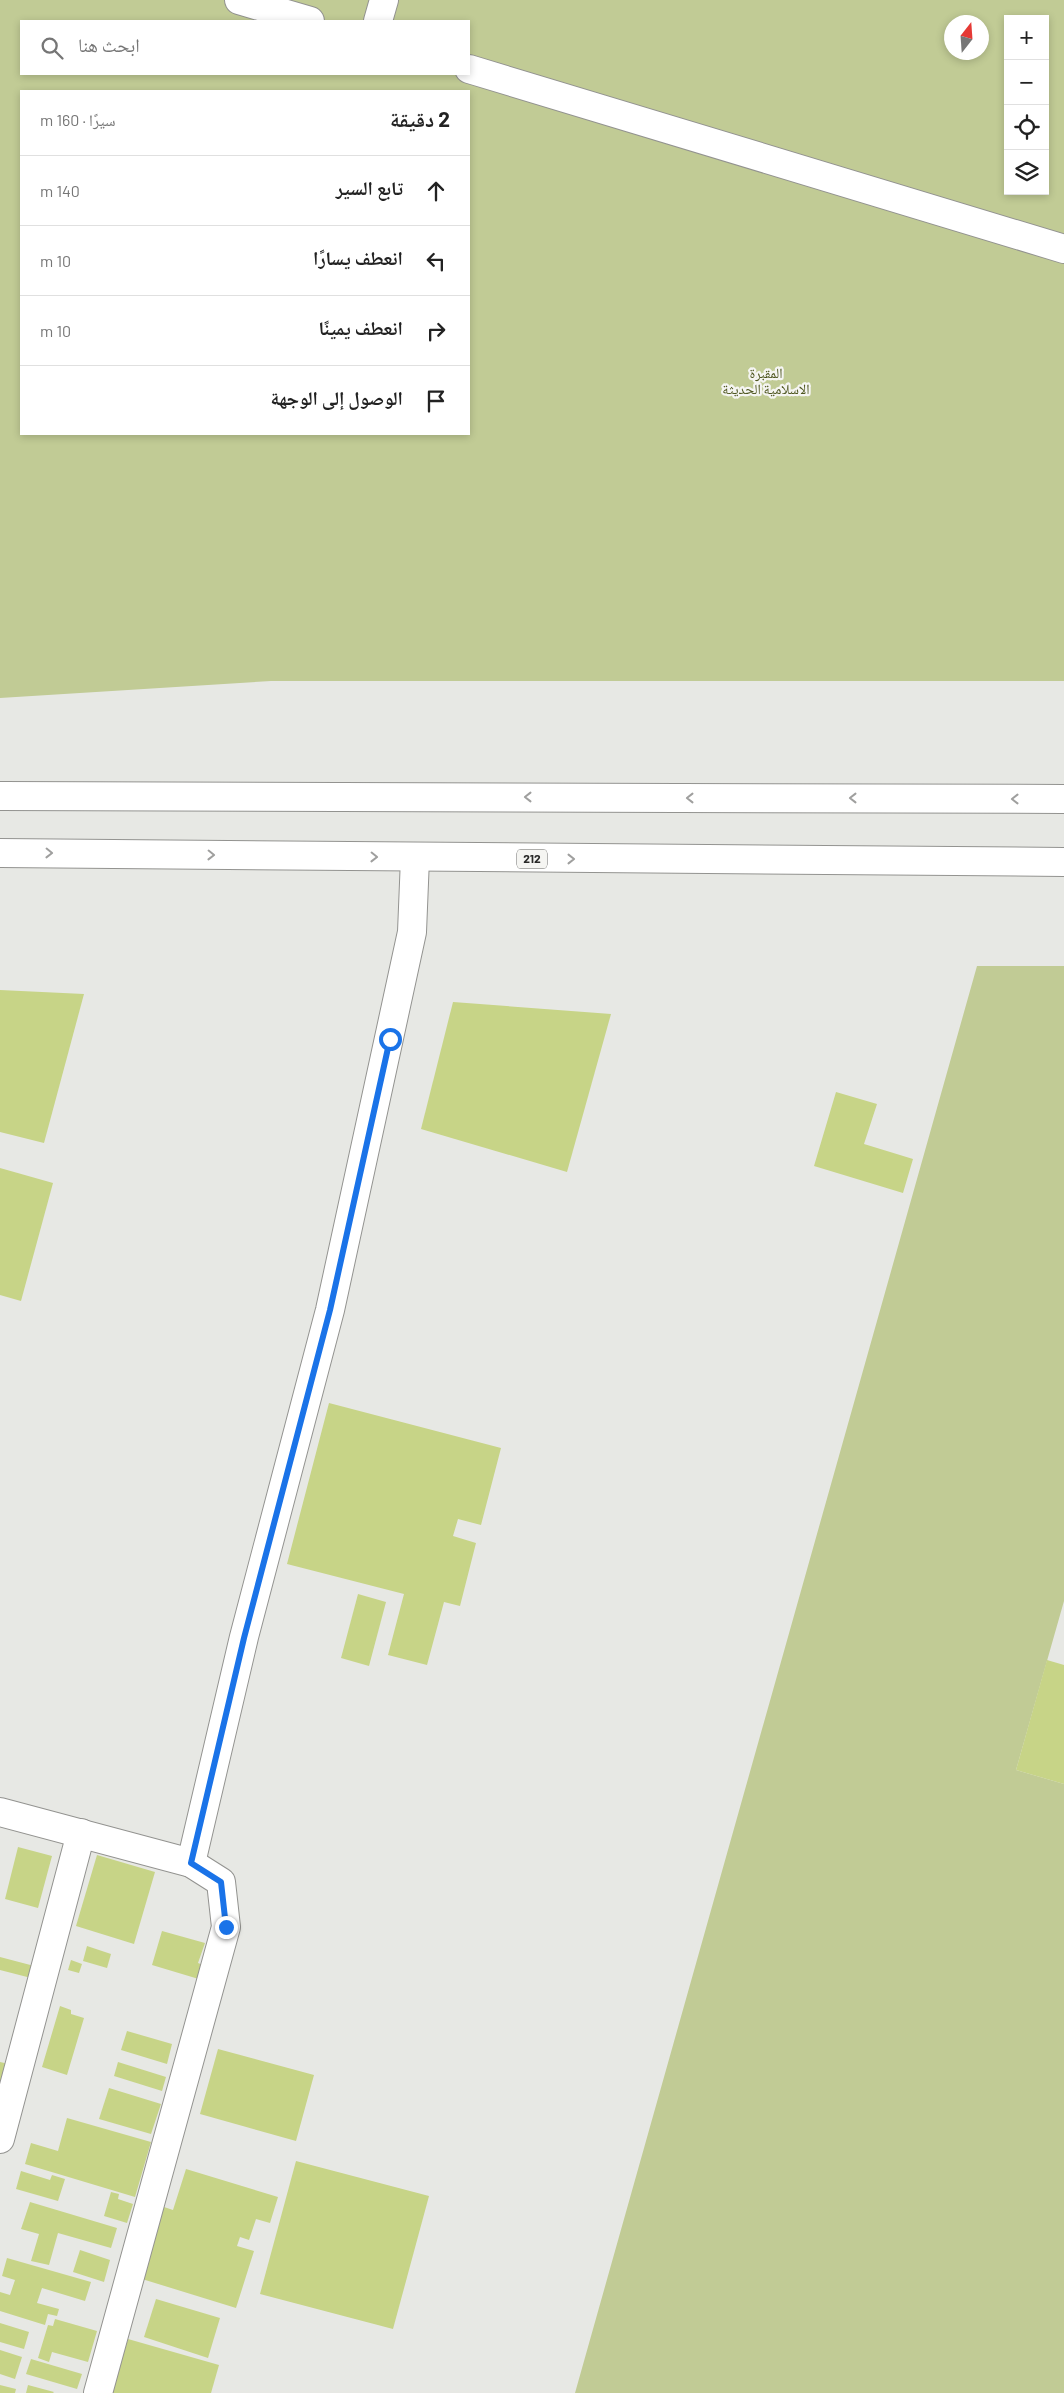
<!DOCTYPE html>
<html lang="ar">
<head>
<meta charset="utf-8">
<style>
	body { margin:0; font-family:Barlow,"Noto Naskh Arabic",sans-serif; background:#f6f6f6; color:#222; direction:rtl }
	.controls { position:absolute; right:15px; top:15px; display:grid; overflow:hidden; border-radius:0px; box-shadow:0 2px 8px #0003 }
	.controls button { width:45px; height:45px; display:grid; place-items:center; padding:0; border:0; border-bottom:1px solid #e0e0e0; background:#fff; color:#222; font:25px sans-serif }
	.compass { position:absolute; left:944px; top:15px; width:45px; height:45px; border-radius:50%; background:#fff; box-shadow:0 2px 8px #0003; rotate:17deg }
	.stop { position:absolute; width:15px; height:15px; margin:-11px; border:4px solid #1a73e8; border-radius:50%; background:#fff }
	.stop.end { background:#1a73e8; border-color:#fff; box-shadow:0 1px 5px #0008 }
	.list { margin:0; padding:0; list-style:none }
	h2 { display:flex; justify-content:space-between; align-items:center; height:65px; margin:0; padding:0 20px; font-size:21px }
	h2 small { font-size:16px; font-weight:400; color:#767676 }
	.list li { display:grid; grid-template-columns:32px 1fr auto; gap:15px; align-items:center; box-sizing:border-box; height:70px; padding:0 20px; border-top:1px solid #e0e0e0 }
	.list b { display:block; font-size:19px; white-space:nowrap }
	.list em { font-size:16px; font-style:normal; color:#767676 }
	.icon { flex:none; width:28px; height:28px; fill:none; stroke:currentColor; stroke-width:2; stroke-linecap:round; stroke-linejoin:round }
	.map { position:relative; flex:none; width:1064px; height:2393px; overflow:hidden; direction:ltr }
	.search { position:absolute; background:#fff; box-shadow:0 2px 8px #0003; left:20px; top:20px; width:450px; height:55px; display:flex; align-items:center; gap:12px; box-sizing:border-box; padding:0 18px; border-radius:0px; color:#767676; font-size:19px }
	.panel { position:absolute; background:#fff; box-shadow:0 2px 8px #0003; left:20px; top:90px; width:450px; height:345px; border-radius:0px; direction:rtl }
	.map>svg:first-child { display:block }
	.green { fill:#c1cb95; fill-rule:evenodd }
	.building { fill:#c7d487 }
	.lines { fill:none; stroke-linecap:round; stroke-linejoin:round }
	.minor-casing { stroke:#939390; stroke-width:30 }
	.major-casing { stroke:#939390; stroke-width:30 }
	.minor { stroke:#fff; stroke-width:28 }
	.major { stroke:#fff; stroke-width:28 }
	.oneway { stroke:#9f9f9e }
	.route { stroke:#1a73e8; stroke-width:6 }
	.labels { text-anchor:middle; stroke-width:4.5; stroke-linejoin:round; paint-order:stroke }
	.shield { fill:#f5f5f2; stroke:#666665; stroke-width:1 }
	.shield-label { font-size:12px; font-weight:bold; fill:#292928 }
	.park-label { font-size:14px; fill:#4e561f; stroke:#f5f5f2 }
</style>
</head>
<body>
<div class="map">
<svg width="1064" height="2393" viewBox="0 0 1064 2393">
	<rect width="100%" height="100%" fill="#e7e8e4"/>
	<g class="green">
		<path d="M0,0H1064V681H271L0,698ZM1008,19H1045V191H1008ZM21,21H469V74H21ZM952,22H982V52H952ZM21,91H469V434H21Z"/>
		<path d="M977,966H1064V1601L1016,1770L1064,1784V2393H575Z"/>
	</g>
	<g class="building">
		<path d="M0,990L84,994L44,1143L0,1132Z"/>
		<path d="M453,1002L611,1014L567,1172L421,1129Z"/>
		<path d="M836,1092L877,1104L864,1144L913,1159L903,1193L814,1166Z"/>
		<path d="M0,1168L53,1183L21,1301L0,1295Z"/>
		<path d="M329,1403L501,1448L481,1525L458,1519L453,1536L476,1543L460,1606L444,1602L427,1665L388,1655L404,1594L287,1564Z"/>
		<path d="M358,1594L386,1602L369,1666L341,1658Z"/>
		<path d="M1047,1660L1064,1665V1784L1016,1770Z"/>
		<path d="M18,1847L52,1856L38,1908L5,1899Z"/>
		<path d="M97,1855L155,1872L134,1944L76,1926Z"/>
		<path d="M162,1931L205,1943L198,1963L206,1966L202,1980L152,1965Z"/>
		<path d="M87,1946L111,1954L107,1968L83,1961Z"/>
		<path d="M0,1957L38,1967L35,1979L0,1970Z"/>
		<path d="M71,1960L82,1964L79,1973L68,1970Z"/>
		<path d="M60,2006L71,2010V2014L84,2018L67,2075L42,2067Z"/>
		<path d="M127,2031L172,2044L167,2064L121,2050Z"/>
		<path d="M218,2049L314,2075L296,2141L200,2114Z"/>
		<path d="M0,2062L9,2064L0,2095Z"/>
		<path d="M118,2062L166,2077L162,2091L114,2076Z"/>
		<path d="M109,2088L161,2104L151,2134L99,2119Z"/>
		<path d="M67,2118L151,2142L135,2197L25,2164L31,2143L58,2151Z"/>
		<path d="M296,2161L429,2196L393,2329L260,2294Z"/>
		<path d="M186,2169L278,2197L270,2223L256,2219L249,2240L240,2237L237,2246L254,2251L236,2308L142,2279L164,2207L173,2210Z"/>
		<path d="M21,2171L50,2180L52,2175L65,2179L58,2201L16,2189Z"/>
		<path d="M111,2192L119,2194L118,2199L133,2204L127,2223L104,2216Z"/>
		<path d="M30,2202L117,2228L111,2248L58,2233L49,2265L31,2261L39,2234L21,2229Z"/>
		<path d="M80,2250L110,2260L104,2282L73,2272Z"/>
		<path d="M7,2258L91,2282L85,2301L42,2288L37,2303L59,2309L57,2316L48,2314L45,2325L0,2311V2292L10,2295L15,2280L2,2276Z"/>
		<path d="M156,2299L220,2318L208,2358L144,2337Z"/>
		<path d="M55,2319L97,2331L88,2362L52,2352L49,2362L38,2358L48,2325L53,2326Z"/>
		<path d="M0,2323L29,2332L24,2349L0,2342Z"/>
		<path d="M128,2339L219,2365L211,2393H112Z"/>
		<path d="M0,2350L22,2357L15,2379L0,2374Z"/>
		<path d="M31,2359L82,2374L77,2389L26,2374Z"/>
		<path d="M0,2385L16,2389L15,2393H0Z"/>
		<path d="M28,2385L54,2392L53,2393H26Z"/>
	</g>
	<g class="lines">
		<defs>
			<g id="minor">
				<path d="M239,0L310,21"/>
				<path d="M378,21L384,0"/>
				<path d="M469,69L1064,249"/>
				<path d="M0,1812L191,1863L221,1882L226,1927L98,2393"/>
				<path d="M191,1863L244,1637L330,1310L412,932L415,858"/>
				<path d="M0,2139L81,1833"/>
			</g>
			<g id="major">
				<path d="M0,796L1064,799"/>
				<path d="M0,853L1064,862"/>
			</g>
		</defs>
		<use href="#minor" class="minor-casing"/>
		<use href="#major" class="major-casing"/>
		<use href="#minor" class="minor"/>
		<use href="#major" class="major"/>
	</g>
	<defs><path id="oneway-chevron" d="M-2-3.5L2.5 0L-2 3.5" fill="none" stroke-width="1.6" stroke-linecap="round" stroke-linejoin="round" transform="scale(1.25)"/></defs>
	<g class="oneway">
		<use href="#oneway-chevron" transform="translate(528 797) rotate(-180)"/>
		<use href="#oneway-chevron" transform="translate(690 798) rotate(-180)"/>
		<use href="#oneway-chevron" transform="translate(853 798) rotate(-180)"/>
		<use href="#oneway-chevron" transform="translate(1015 799) rotate(-180)"/>
		<use href="#oneway-chevron" transform="translate(49 853) rotate(1)"/>
		<use href="#oneway-chevron" transform="translate(211 855) rotate(1)"/>
		<use href="#oneway-chevron" transform="translate(374 857) rotate(1)"/>
		<use href="#oneway-chevron" transform="translate(571 859)"/>
	</g>
	<g class="lines">
		<path class="route" d="M226,1927L221,1882L191,1863L244,1638L330,1310L390,1039"/>
	</g>
	<g class="labels">
		<rect class="shield" x="517" y="849.5" width="30" height="19" rx="4"/>
		<g class="shield-label">
			<text x="532" y="863">212</text>
		</g>
		<g class="park-label">
			<text x="766" y="378">المقبرة<tspan x="766" dy="16">الاسلامية الحديثة</tspan></text>
		</g>
	</g>
</svg>
<div class="controls">
<button>+</button>
<button>−</button>
<button><svg class="icon" aria-label="locate" viewBox="0 0 24 24"><circle cx="12" cy="12" r="6"/><path d="M12 2v4M12 18v4M2 12h4M18 12h4"/></svg></button>
<button><svg class="icon" aria-label="layers" viewBox="0 0 24 24"><path d="M12 4l9 5-9 5-9-5zM3 14l9 5 9-5"/></svg></button>
</div>
<svg class="compass" viewBox="-18 -18 36 36"><path d="M0-13l5 13h-10z" fill="#e53935"/><path d="M0 13l5-13h-10z" fill="#767676"/></svg>
<div class="stop" style="left:390px;top:1039px"></div>
<div class="stop end" style="left:226px;top:1927px"></div>
<div class="search"><svg class="icon" aria-label="search" viewBox="0 0 24 24"><circle cx="10" cy="10" r="6"/><path d="M15 15l6 6"/></svg>ابحث هنا</div>
<section class="panel">
<h2>2 دقيقة<small>سيرًا · 160 m</small></h2>
<ul class="list">
<li><svg class="icon" aria-label="ahead" viewBox="0 0 24 24"><path d="M12 20V5M6 11l6-6 6 6"/></svg><div><b>تابع السير</b></div><em>140 m</em></li>
<li><svg class="icon" aria-label="left" viewBox="0 0 24 24"><path d="M17 20v-9H6M10 6l-5 5 5 5"/></svg><div><b>انعطف يسارًا</b></div><em>10 m</em></li>
<li><svg class="icon" aria-label="right" viewBox="0 0 24 24"><path d="M7 20v-9h11M14 6l5 5-5 5"/></svg><div><b>انعطف يمينًا</b></div><em>10 m</em></li>
<li><svg class="icon" aria-label="arrive" viewBox="0 0 24 24"><path d="M6 21V4h12l-3 4 3 4H6"/></svg><div><b>الوصول إلى الوجهة</b></div></li>
</ul>
</section>
</div>
</body>
</html>
